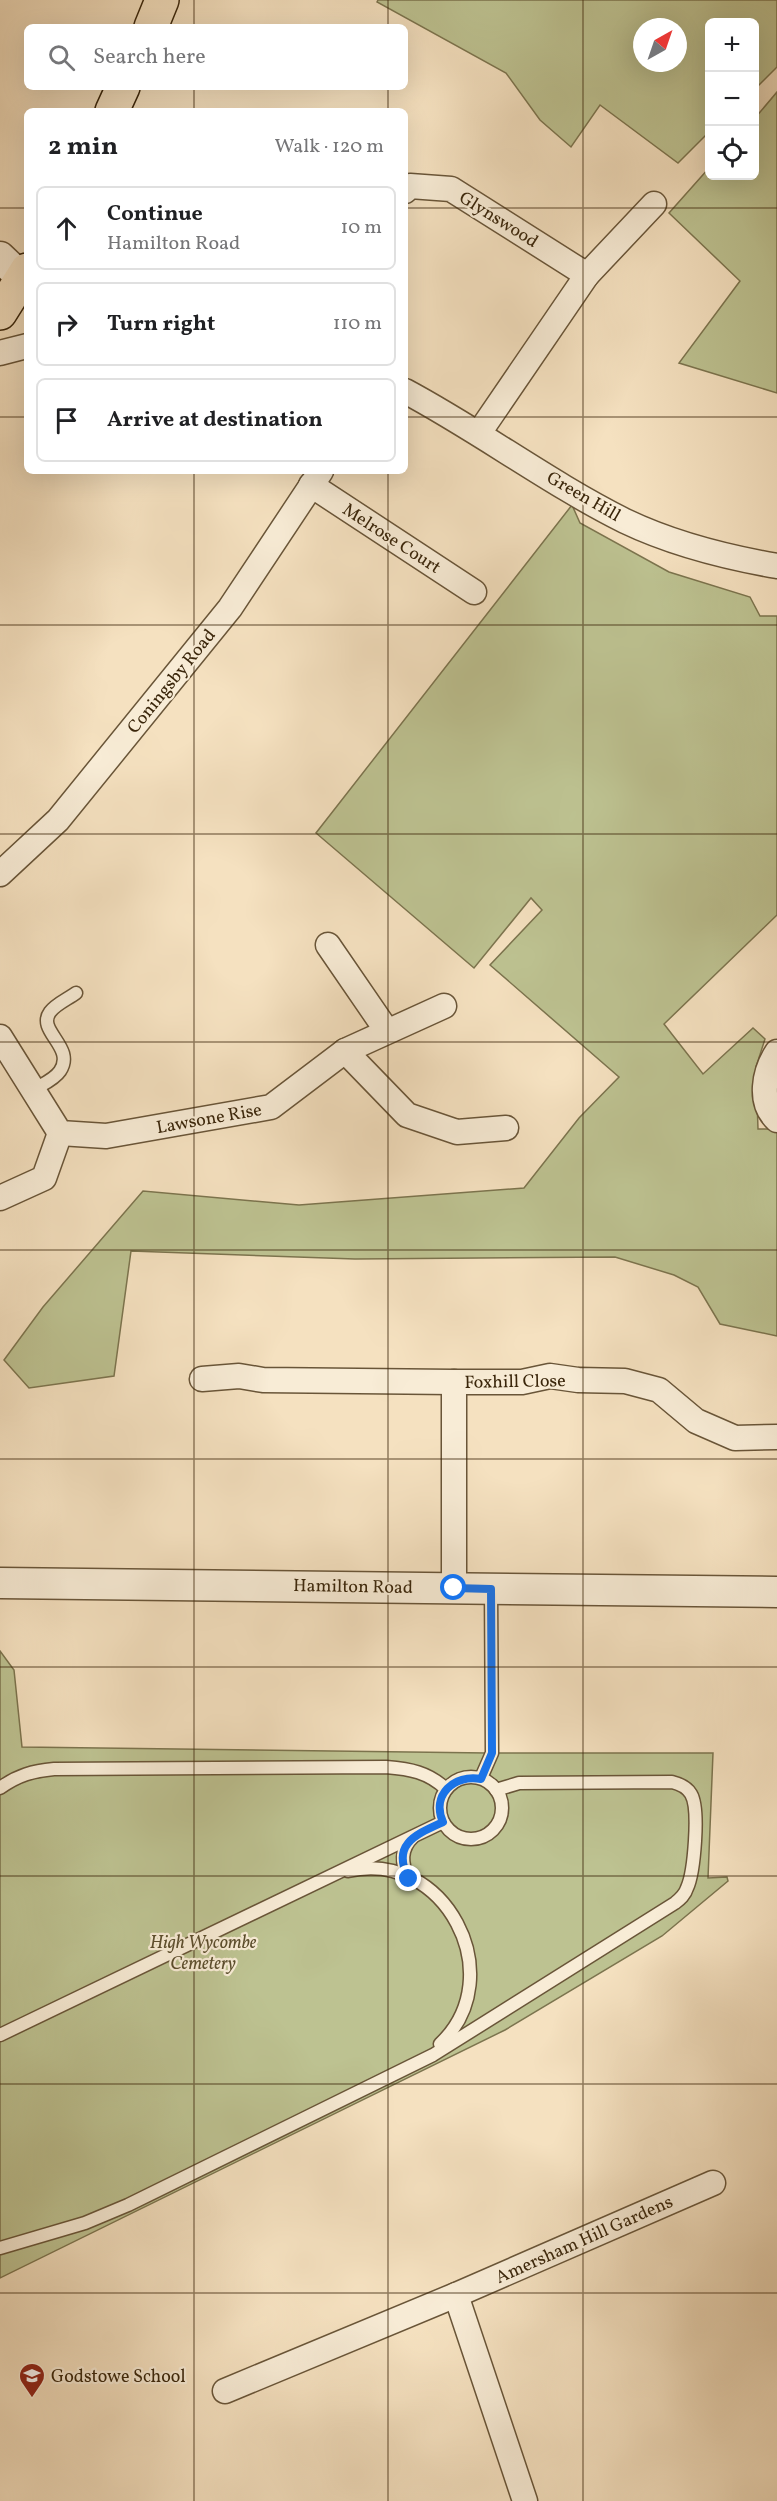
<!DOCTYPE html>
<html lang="en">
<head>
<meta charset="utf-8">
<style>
	body { margin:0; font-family:Vollkorn,serif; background:#f6f6f6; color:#202124 }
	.controls { position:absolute; right:18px; top:18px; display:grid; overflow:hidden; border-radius:9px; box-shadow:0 6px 24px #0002 }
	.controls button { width:54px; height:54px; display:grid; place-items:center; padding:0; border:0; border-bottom:2px solid #e0e0e0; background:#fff; color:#202124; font:30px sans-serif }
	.compass { position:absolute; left:633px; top:18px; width:54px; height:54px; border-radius:50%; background:#fff; box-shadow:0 6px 24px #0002; rotate:40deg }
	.stop { position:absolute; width:18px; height:18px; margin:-14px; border:4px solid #1a73e8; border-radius:50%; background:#fff }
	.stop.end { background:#1a73e8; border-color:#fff; box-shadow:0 2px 6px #0008 }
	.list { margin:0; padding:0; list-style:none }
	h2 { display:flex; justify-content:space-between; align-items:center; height:78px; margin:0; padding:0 24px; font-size:26px }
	h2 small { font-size:20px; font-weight:400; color:#757577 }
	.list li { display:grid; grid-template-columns:39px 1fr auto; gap:18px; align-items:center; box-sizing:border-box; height:84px; margin:0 12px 12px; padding:0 12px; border:2px solid #e0e0e0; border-radius:9px }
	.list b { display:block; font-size:22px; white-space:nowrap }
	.list p { margin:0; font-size:20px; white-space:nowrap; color:#757577 }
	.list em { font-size:20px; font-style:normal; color:#757577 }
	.icon { flex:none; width:33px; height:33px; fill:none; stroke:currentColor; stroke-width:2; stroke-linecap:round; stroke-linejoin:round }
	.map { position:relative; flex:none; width:777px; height:2501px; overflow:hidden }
	.search { position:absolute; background:#fff; box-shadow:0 6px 24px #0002; left:24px; top:24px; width:384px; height:66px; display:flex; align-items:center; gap:15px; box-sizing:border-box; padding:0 21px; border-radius:9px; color:#757577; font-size:22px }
	.panel { position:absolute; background:#fff; box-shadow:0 6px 24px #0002; left:24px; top:108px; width:384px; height:366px; border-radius:9px }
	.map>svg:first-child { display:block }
	.green { fill:#bdc291; stroke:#7c744e; stroke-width:1.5; fill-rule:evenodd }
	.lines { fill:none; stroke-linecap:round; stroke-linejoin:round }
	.service-casing { stroke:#695538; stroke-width:15 }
	.minor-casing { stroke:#695538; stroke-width:27 }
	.tertiary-casing { stroke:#695538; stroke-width:33 }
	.primary-casing { stroke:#3a260b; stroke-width:36 }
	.service { stroke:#f8ecd6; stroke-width:12 }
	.minor { stroke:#f8ecd6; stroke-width:24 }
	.tertiary { stroke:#f8ecd6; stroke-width:30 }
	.primary { stroke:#f5e1c0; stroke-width:33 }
	.route { stroke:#1a73e8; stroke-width:8 }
	.grid { fill:none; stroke:#3a260b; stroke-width:1.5; stroke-opacity:0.55 }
	.labels { text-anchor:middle; stroke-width:4.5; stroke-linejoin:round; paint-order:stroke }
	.street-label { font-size:18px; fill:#3a260b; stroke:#f8ecd6 }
	.park-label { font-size:18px; font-style:italic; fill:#5b4d2c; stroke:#f8ecd6 }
	.poi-label { font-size:18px; fill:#3a260b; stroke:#f8ecd6; text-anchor:start }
</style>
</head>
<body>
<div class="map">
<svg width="777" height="2501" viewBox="0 0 777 2501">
	<rect width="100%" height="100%" fill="#f5e1c0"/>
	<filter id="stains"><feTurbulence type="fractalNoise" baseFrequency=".00333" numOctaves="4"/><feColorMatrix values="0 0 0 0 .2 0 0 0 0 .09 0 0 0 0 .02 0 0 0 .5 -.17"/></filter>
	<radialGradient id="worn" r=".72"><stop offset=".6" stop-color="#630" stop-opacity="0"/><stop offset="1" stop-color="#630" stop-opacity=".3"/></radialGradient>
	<g class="green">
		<path d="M378,0H777V67L755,89L754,22H710L709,132L678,163L600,105L571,147L540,120L506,73L377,2ZM642,27H678V63H642Z"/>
		<path d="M777,92V393L679,363L740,281L669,213L709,168L710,176H754L755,118Z"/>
		<path d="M572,505L580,523L669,572L750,597L760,616H777V915L664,1024L703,1074L753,1028L765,1039L756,1067L758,1129H777V1336L720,1324L698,1287L674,1275L615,1257L355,1259L131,1251L114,1376L29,1388L4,1360L43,1307L143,1191L299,1205L524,1188L579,1118L619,1077L490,965L542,910L531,898L474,968L316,833Z"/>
		<path d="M0,1651L14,1670L22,1747L487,1753H713L708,1878L727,1877L728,1881L662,1936L505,2030L0,2278Z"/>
	</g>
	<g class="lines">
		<defs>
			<g id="service">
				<path d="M33,1090C41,1085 54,1080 60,1071C76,1047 36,1031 50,1012C56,1004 68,999 76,993"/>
				<circle cx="471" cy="1808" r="31"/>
				<path d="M481,1778L492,1753L491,1590"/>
				<path d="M0,1788C18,1775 33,1771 54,1769L386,1767C410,1769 428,1772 446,1789"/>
				<path d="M348,1871C444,1848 512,1976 440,2044"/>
				<path d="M409,1879C401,1864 400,1849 413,1837"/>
				<path d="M0,2035L443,1822"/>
				<path d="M0,2248L85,2223L128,2205L433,2055L675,1903C680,1899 685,1895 687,1888C694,1873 700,1809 691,1794C687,1787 680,1784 672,1782L519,1783L496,1790"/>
			</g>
			<g id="minor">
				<path d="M405,191L410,186L451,189L587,275"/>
				<path d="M0,353L27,346"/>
				<path d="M405,391C480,431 549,483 625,521C673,544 725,557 777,566"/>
				<path d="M479,433L587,275L654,204"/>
				<path d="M311,485L474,592"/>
				<path d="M0,874L58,820L230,608L321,471"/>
				<path d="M328,945L387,1031"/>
				<path d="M0,1037L60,1133L106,1136L271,1107L345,1051L444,1006"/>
				<path d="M345,1051L407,1115L457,1132L506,1128"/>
				<path d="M777,1052C764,1072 758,1102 777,1120"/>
				<path d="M0,1198L44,1178L60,1133"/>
				<path d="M202,1379L239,1376L263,1380L454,1382"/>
				<path d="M454,1588V1382H522L550,1376L578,1380L625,1381L659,1390L696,1421L735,1438L777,1437"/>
				<path d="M456,2295L525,2501"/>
				<path d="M225,2391L456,2295L713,2183"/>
			</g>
			<g id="tertiary">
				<path d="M0,257L22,278"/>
				<path d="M0,1583L777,1592"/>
			</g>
			<g id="primary">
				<path d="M151,27L162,0"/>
				<path d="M112,111L123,87"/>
				<path d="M0,313L27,270"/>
			</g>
		</defs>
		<use href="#service" class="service-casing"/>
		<use href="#minor" class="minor-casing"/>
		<use href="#tertiary" class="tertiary-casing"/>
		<use href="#primary" class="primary-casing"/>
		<use href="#service" class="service"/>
		<use href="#minor" class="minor"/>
		<use href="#tertiary" class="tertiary"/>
		<use href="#primary" class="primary"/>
	</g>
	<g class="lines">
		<path class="route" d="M409,1879C390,1844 417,1834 443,1822C431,1795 454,1774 481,1779L492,1753L491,1589L454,1588"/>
	</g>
	<path class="grid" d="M194,0V27M388,0V27M583,0V2501M194,87V111M388,87V111M0,208H27M405,208H777M0,417H27M405,417H777M194,471V2501M388,471V2501M0,625H777M0,834H777M0,1042H777M0,1250H777M0,1459H777M0,1667H777M0,1876H777M0,2084H777M0,2293H777"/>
	<defs>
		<symbol id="school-pin" viewBox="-11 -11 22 30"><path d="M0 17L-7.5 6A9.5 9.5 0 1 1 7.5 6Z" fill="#8f2418" stroke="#f8ecd6"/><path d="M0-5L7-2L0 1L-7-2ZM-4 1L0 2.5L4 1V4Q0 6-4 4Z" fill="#fff"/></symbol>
	</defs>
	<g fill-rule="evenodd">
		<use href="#school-pin" x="17" y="2361" width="30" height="40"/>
	</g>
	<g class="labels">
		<g class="street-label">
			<text transform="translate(499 219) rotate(32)" y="6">Glynswood</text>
			<text transform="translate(584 496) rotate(30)" y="6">Green Hill</text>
			<text transform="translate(392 538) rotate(33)" y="6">Melrose Court</text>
			<text transform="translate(171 681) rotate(-51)" y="6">Coningsby Road</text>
			<text transform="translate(209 1118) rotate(-10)" y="6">Lawsone Rise</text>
			<text transform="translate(515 1381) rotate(-1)" y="6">Foxhill Close</text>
			<text transform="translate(353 1586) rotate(1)" y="6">Hamilton Road</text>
			<text transform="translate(584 2239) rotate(-24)" y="6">Amersham Hill Gardens</text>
		</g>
		<g class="park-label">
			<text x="203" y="1948">High Wycombe<tspan x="203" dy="21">Cemetery</tspan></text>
		</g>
		<g class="poi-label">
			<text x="51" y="2382">Godstowe School</text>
		</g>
	</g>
	<rect width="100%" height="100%" filter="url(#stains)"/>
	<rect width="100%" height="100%" fill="url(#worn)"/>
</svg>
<div class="controls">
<button>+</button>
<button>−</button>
<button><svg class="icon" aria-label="locate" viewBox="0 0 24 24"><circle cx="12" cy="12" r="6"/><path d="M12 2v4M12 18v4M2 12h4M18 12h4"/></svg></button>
</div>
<svg class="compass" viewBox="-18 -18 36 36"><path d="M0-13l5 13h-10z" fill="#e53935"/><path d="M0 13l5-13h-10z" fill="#757577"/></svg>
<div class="stop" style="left:454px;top:1588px"></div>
<div class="stop end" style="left:409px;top:1879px"></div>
<div class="search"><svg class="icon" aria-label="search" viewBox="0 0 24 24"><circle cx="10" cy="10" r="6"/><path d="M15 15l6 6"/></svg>Search here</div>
<section class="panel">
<h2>2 min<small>Walk · 120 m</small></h2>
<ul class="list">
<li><svg class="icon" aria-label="ahead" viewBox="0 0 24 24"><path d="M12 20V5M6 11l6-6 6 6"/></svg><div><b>Continue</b><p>Hamilton Road</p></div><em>10 m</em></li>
<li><svg class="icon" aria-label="right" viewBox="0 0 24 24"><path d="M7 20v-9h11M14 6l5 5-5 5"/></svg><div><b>Turn right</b></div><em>110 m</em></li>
<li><svg class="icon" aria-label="arrive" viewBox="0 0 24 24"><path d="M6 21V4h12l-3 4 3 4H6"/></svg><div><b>Arrive at destination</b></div></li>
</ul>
</section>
</div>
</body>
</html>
